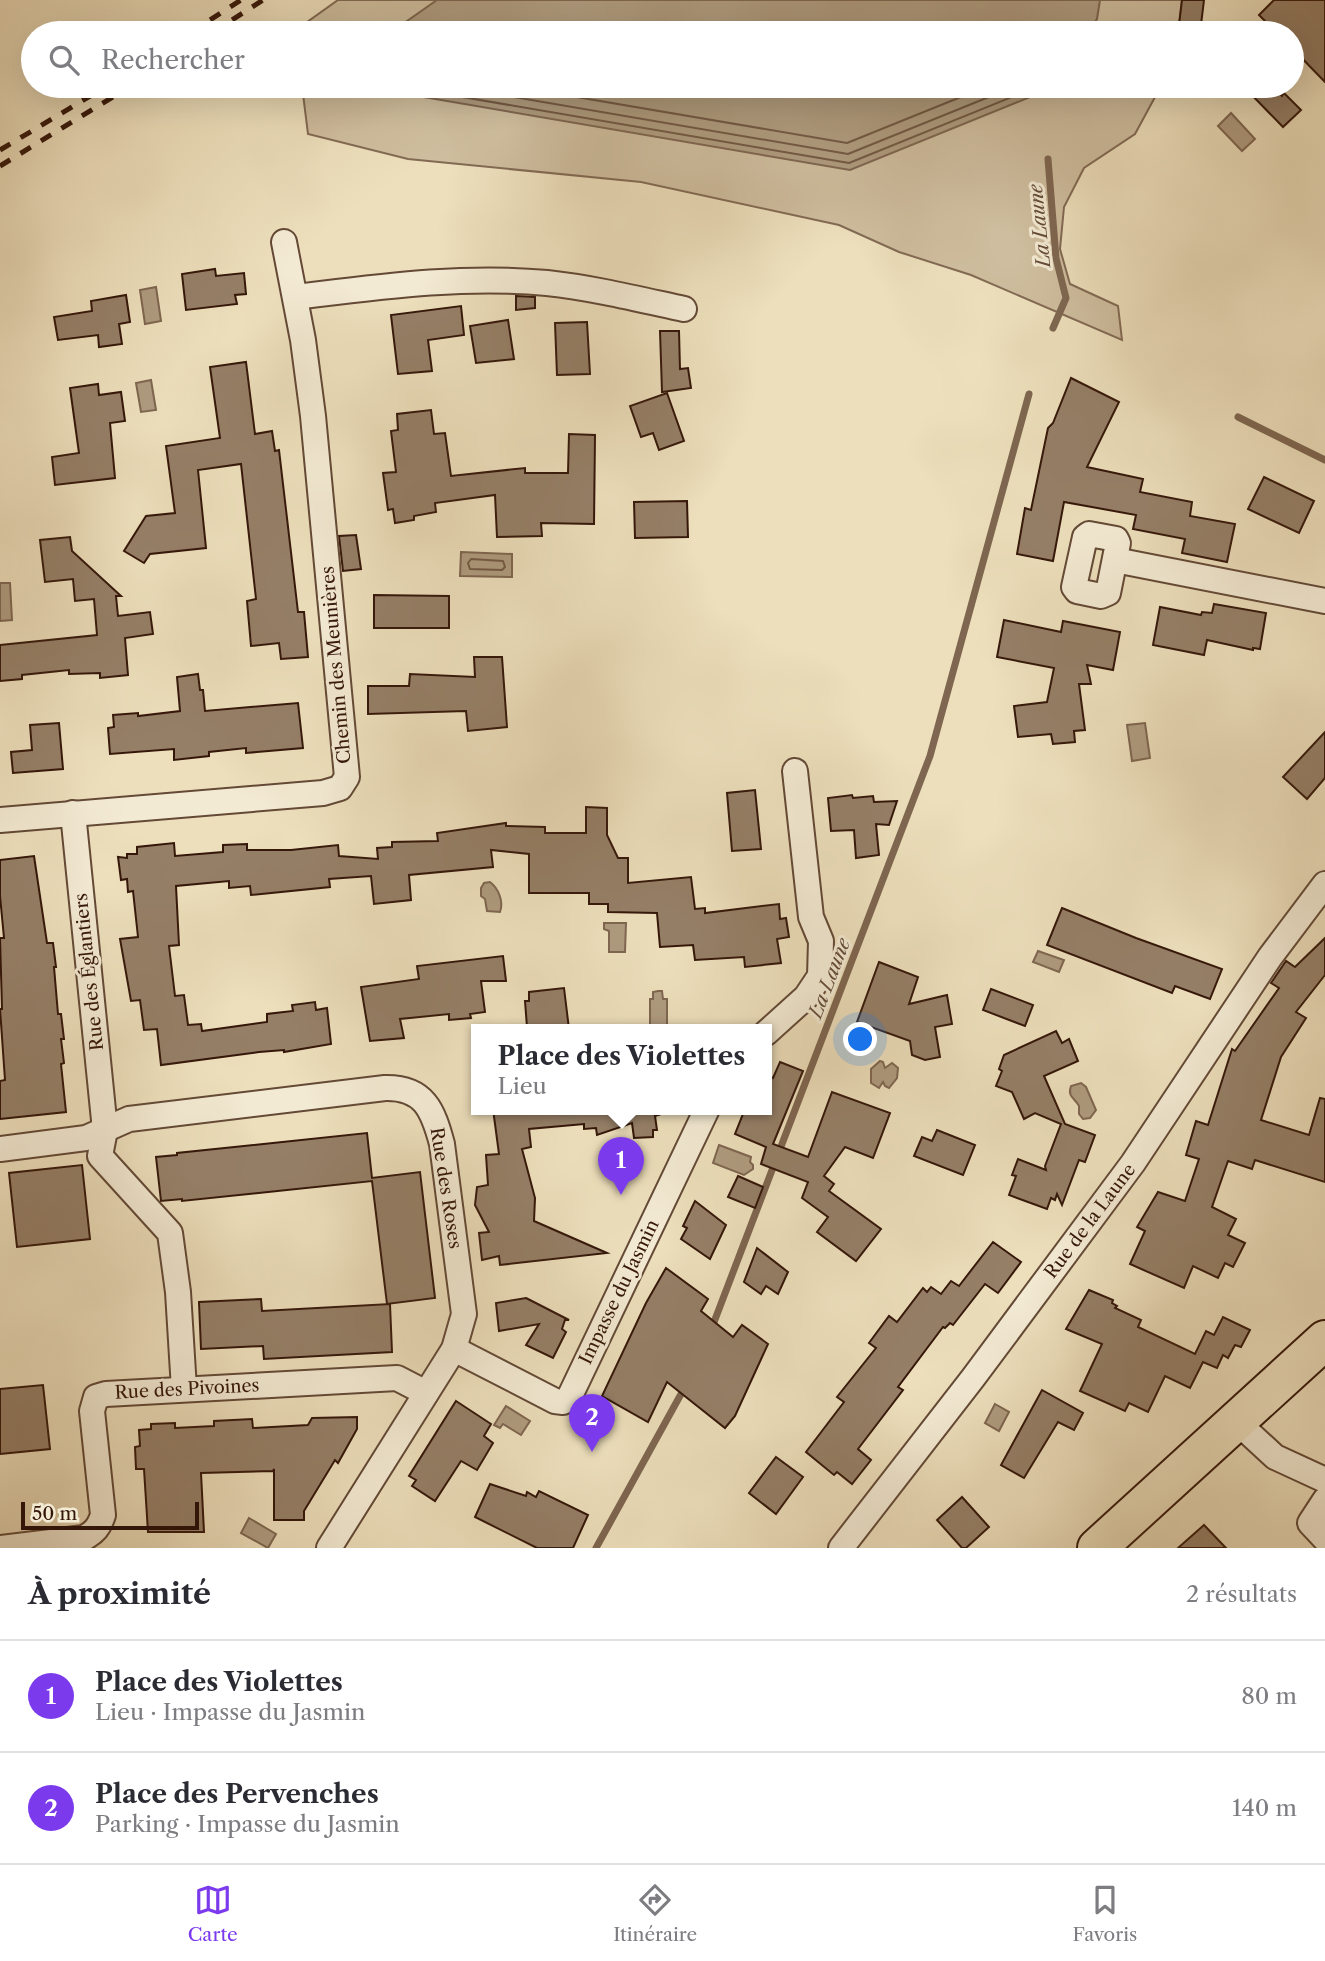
<!DOCTYPE html>
<html lang="fr">
<head>
<meta charset="utf-8">
<style>
	body { margin:0; font-family:"Libre Caslon Text",serif; background:#f7f7f7; color:#2b2b33 }
	.scale { position:absolute; left:21px; bottom:18px; width:178px; box-sizing:border-box; padding-left:7px; border:4px solid #35170a; border-top:0; font-size:19px; line-height:24px; white-space:nowrap; color:#35170a; -webkit-text-stroke:5px #f3ead3; paint-order:stroke }
	.you { position:absolute; left:861px; top:1040px; width:24px; height:24px; margin:-18px; border:5px solid #fff; border-radius:50%; background:#1a73e8; box-shadow:0 0 0 10px #1a73e833 }
	.badge { display:grid; place-items:center; width:46px; height:46px; border-radius:50%; background:#7c3aed; color:#fff; font-size:23px; font-weight:700 }
	.pin { position:absolute; translate:-50% -58px; filter:drop-shadow(0 2px 4px #0008) }
	.pin::after { content:''; position:absolute; top:37px; width:24px; height:21px; background:inherit; clip-path:polygon(0 0,100% 0,50% 100%) }
	.popup { position:absolute; left:471px; top:1024px; width:301px; height:91px; box-sizing:border-box; display:grid; place-content:center; border-radius:0px; background:#fff; filter:drop-shadow(0 2px 5px #0005); font-size:23px; white-space:nowrap; color:#7c7c81 }
	.popup b { font-size:26px; color:#2b2b33 }
	.popup::after { content:''; position:absolute; left:50%; top:100%; margin-left:-14px; border:14px solid transparent; border-top-color:#fff }
	.list { margin:0; padding:0; list-style:none }
	h2 { display:flex; justify-content:space-between; align-items:center; height:91px; margin:0; padding:0 28px; font-size:30px }
	h2 small { font-size:23px; font-weight:400; color:#7c7c81 }
	.list li { display:grid; grid-template-columns:46px 1fr auto; gap:21px; align-items:center; box-sizing:border-box; height:112px; padding:0 28px; border-top:2px solid #e1e1e2 }
	.list b { display:block; font-size:26px; white-space:nowrap }
	.list p { margin:0; font-size:23px; white-space:nowrap; color:#7c7c81 }
	.list em { font-size:23px; font-style:normal; color:#7c7c81 }
	.icon { flex:none; width:38px; height:38px; fill:none; stroke:currentColor; stroke-width:2; stroke-linecap:round; stroke-linejoin:round }
	.map { position:relative; flex:none; width:1325px; height:1548px; overflow:hidden }
	.search { position:absolute; background:#fff; box-shadow:0 7px 28px #0002; left:21px; right:21px; top:21px; height:77px; display:flex; align-items:center; gap:18px; box-sizing:border-box; padding:0 24px; border-radius:38px; color:#7c7c81; font-size:26px }
	.sheet { height:315px; background:#fff }
	nav { display:flex; justify-content:space-around; align-items:center; box-sizing:border-box; height:98px; border-top:2px solid #e1e1e2; background:#fff; font-size:19px; color:#7c7c81 }
	nav a { display:grid; justify-items:center; gap:4px }
	nav .on { color:#7c3aed }
	.map>svg:first-child { display:block }
	.green { fill:#cebd9e; stroke:#826a54; stroke-width:2 }
	.water { fill:#ae9b7f; stroke:#7e6650; stroke-width:2 }
	.lines { fill:none; stroke-linecap:round; stroke-linejoin:round }
	.shore { stroke:#725944; stroke-width:2 }
	.stream { stroke:#7e6650; stroke-width:7 }
	.building { fill:#957f67; stroke:#35170a; stroke-width:2 }
	.street-casing { stroke:#634936; stroke-width:28 }
	.primary-casing { stroke:#35170a; stroke-width:42 }
	.street { stroke:#f3ead3; stroke-width:24 }
	.primary { stroke:#eddfbc; stroke-width:38 }
	.rail { stroke:#35170a; stroke-width:5; stroke-dasharray:12 12; stroke-linecap:butt }
	.labels { text-anchor:middle; stroke-width:6; stroke-linejoin:round; paint-order:stroke }
	.street-label { font-size:18px; fill:#35170a; stroke:#f3ead3 }
	.water-label { font-size:19px; font-style:italic; fill:#654c39; stroke:#f3ead3 }
</style>
</head>
<body>
<div class="map">
<svg width="1325" height="1548" viewBox="0 0 1325 1548">
	<rect width="100%" height="100%" fill="#eddfbc"/>
	<filter id="stains"><feTurbulence type="fractalNoise" baseFrequency=".00286" numOctaves="4"/><feColorMatrix values="0 0 0 0 .2 0 0 0 0 .09 0 0 0 0 .02 0 0 0 .5 -.17"/></filter>
	<radialGradient id="worn" r=".72"><stop offset=".6" stop-color="#630" stop-opacity="0"/><stop offset="1" stop-color="#630" stop-opacity=".3"/></radialGradient>
	<g class="green">
		<path d="M338,0H1182L1178,33H297L296,30Z"/>
		<path d="M302,86H1161L1135,134L1084,168L1064,207L1060,249L1070,284L1118,306L1122,340L971,275L899,252L839,225L641,182L408,159L308,134Z"/>
	</g>
	<g class="water">
		<path d="M437,0H1100L1097,19L1087,33H390Z"/>
		<path d="M376,86H1048L1045,91L850,170L377,89Z"/>
		<path d="M1231,113L1255,139L1242,151L1218,126Z"/>
		<path d="M156,287L161,321L145,324L140,290Z"/>
		<path d="M151,380L156,410L141,412L136,383Z"/>
		<path d="M461,552L512,554V577L460,576Z"/>
		<path d="M0,583H10L12,620L0,621Z"/>
		<path d="M1145,723L1150,758L1132,761L1127,725Z"/>
		<path d="M490,882C498,888 504,901 500,912L487,911L485,899L481,896V888L484,883Z"/>
		<path d="M604,923H626L625,952H609V931L604,929Z"/>
		<path d="M1038,951L1064,960L1059,972L1033,962Z"/>
		<path d="M658,991H662L663,999H667V1029H650V999H653V992Z"/>
		<path d="M880,1061L883,1062L885,1068L892,1063L898,1068L897,1078L889,1088L885,1086L883,1082L879,1088L871,1083V1069Z"/>
		<path d="M1081,1083L1086,1087L1096,1110L1090,1118L1083,1119L1079,1114V1106C1075,1098 1067,1097 1071,1086Z"/>
		<path d="M719,1145L751,1157L750,1162L753,1165V1169L744,1175L713,1163Z"/>
		<path d="M995,1404L1009,1412L999,1431L985,1423Z"/>
		<path d="M506,1406L530,1421L521,1435L503,1424L500,1428L494,1425Z"/>
		<path d="M249,1518L276,1534L268,1548L241,1533Z"/>
	</g>
	<g class="lines">
		<g class="shore">
			<path d="M398,86L849,163L1039,86"/>
			<path d="M450,86L848,154L1016,86"/>
			<path d="M512,86L847,143L988,86"/>
			<path d="M471,559L503,561L505,567L502,570L470,569L468,563Z"/>
		</g>
		<g class="stream">
			<path d="M1048,159L1056,258L1066,298L1053,328"/>
			<path d="M1238,417L1325,460"/>
			<path d="M711,1330L930,756L1029,394"/>
			<path d="M596,1548L686,1385"/>
		</g>
	</g>
	<g class="building">
		<path d="M1182,0H1204L1200,33H1178Z"/>
		<path d="M1274,0H1325V82L1292,48V33H1277L1259,15Z"/>
		<path d="M1243,86H1272L1282,96L1284,93L1301,110L1283,127Z"/>
		<path d="M215,269L216,276L244,273L246,294L235,295L237,304L186,310L182,274Z"/>
		<path d="M126,295L130,322L119,324L122,344L99,347L98,335L58,340L54,317L92,311L91,301Z"/>
		<path d="M516,296L535,297V308L516,310Z"/>
		<path d="M461,306L464,335L428,340L432,371L398,374L391,315Z"/>
		<path d="M508,320L514,359L476,363L470,326Z"/>
		<path d="M587,322L590,374L557,375L555,323Z"/>
		<path d="M660,331H679L680,369L688,368L691,388L662,392Z"/>
		<path d="M246,362L255,434L272,431L275,451L279,450L298,612H304L308,657L281,659L279,643L251,646L247,601L256,599L241,464L198,470L206,548L150,554L144,563L124,551L146,516L175,513L166,446L220,438L210,367Z"/>
		<path d="M1071,378L1119,402L1087,467L1143,479L1140,492L1192,502L1190,516L1235,524L1227,562L1182,553L1185,539L1133,529L1136,515L1064,502L1053,561L1017,554L1025,508L1031,510L1048,428L1053,423Z"/>
		<path d="M98,384L99,395L121,392L125,421L110,423L115,478L55,485L52,457L79,453L70,388Z"/>
		<path d="M667,393L684,441L659,450L653,433L641,437L630,406Z"/>
		<path d="M431,410L434,434L445,433L451,476L525,468V473H568L569,434L595,435L594,524L541,523L542,536L497,537L495,495L435,503L436,512L414,516V520L395,523L393,509L388,510L383,473L396,472L391,431L398,430L397,414Z"/>
		<path d="M1264,477L1314,501L1299,533L1248,509Z"/>
		<path d="M687,501L688,537L635,538L634,502Z"/>
		<path d="M356,535L361,569L343,571L339,536Z"/>
		<path d="M70,537L72,551L121,596H116L118,616L150,612L153,634L125,638L128,675L100,678V673L69,674V670L22,675V679L0,681V645L97,635L94,599L75,601L73,579L45,582L40,540Z"/>
		<path d="M374,595L449,596V628H374Z"/>
		<path d="M1214,604L1266,613L1260,649L1253,648V650L1207,640L1204,655L1153,645L1160,607L1201,615L1202,612L1212,613Z"/>
		<path d="M1004,620L1061,632L1063,621L1120,632L1113,670L1087,665L1091,684H1079L1085,730L1074,731L1075,742L1053,744L1051,734L1018,737L1014,706L1047,702L1054,668L997,657Z"/>
		<path d="M474,657H502L507,727L468,731L466,711L368,714V686H409L410,674L475,677Z"/>
		<path d="M198,674L200,690H203L205,711L298,703L303,748L246,753V748L209,752V756L174,760V749L110,754L108,728L114,727L113,715L138,713V716L180,711L177,677Z"/>
		<path d="M59,723L63,769L13,773L11,752L32,750L30,725Z"/>
		<path d="M1325,732V778L1307,799L1283,777Z"/>
		<path d="M755,790L761,849L732,851L727,793Z"/>
		<path d="M852,795L853,798L873,796L874,802L897,801L889,825L876,824L879,855L856,858L854,830L831,831L828,798Z"/>
		<path d="M586,807L607,808V835L618,858H628V883L691,877L695,909L705,908V913L779,904L780,919L786,918L789,937L777,939L781,963L745,967L744,957L695,960L693,945L660,947L657,913L608,912V904H589V893H529V854L491,850L493,867L409,875L411,900L374,904L371,876L329,879L330,887L251,895L250,886L229,888V881L176,886L179,945L169,946L175,996L184,995L188,1025L201,1024L202,1031L267,1022V1014L293,1011L292,1005L315,1002L316,1010L327,1008L331,1044L284,1052V1050L259,1052L161,1065L157,1029L144,1030L140,1000L131,1001L120,939L138,937L133,891L128,892L127,879L121,880L118,857L127,858V854H137V847L174,843L175,856L223,852V845L247,844V850H291L338,845L339,856L378,859L377,848L392,847V842L438,841L437,833L506,823V826L545,827V833H586Z"/>
		<path d="M34,856L47,943H53L56,967H54L58,1014H61L64,1039H61L64,1063L61,1064L66,1112L0,1119V1081L5,1080L0,1009H2L0,938H4L0,896V860Z"/>
		<path d="M1062,908L1136,938L1222,969L1210,999L1175,986L1172,993L1047,945Z"/>
		<path d="M1325,938V975L1296,1012L1306,1018L1281,1057L1261,1120L1309,1135L1320,1098L1325,1099V1182L1255,1160L1252,1169L1228,1161L1212,1207L1236,1219L1228,1235L1245,1243L1233,1267L1225,1263L1218,1278L1193,1266L1184,1288L1130,1264L1145,1231L1137,1227L1158,1192L1185,1201L1199,1159L1186,1155L1196,1121L1208,1125L1232,1049L1235,1051L1279,988L1271,983L1286,961L1295,967Z"/>
		<path d="M503,956L506,981H481L485,1012L470,1014L471,1018L449,1020V1014L400,1019L404,1038L370,1041L361,987L419,979L417,966Z"/>
		<path d="M879,962L918,977L909,1004L947,995L952,1024L935,1027L940,1057L925,1060L912,1055L910,1041L857,1022Z"/>
		<path d="M564,988L569,1029H546V1025L527,1027L525,1001H529V992Z"/>
		<path d="M991,989L1033,1005L1025,1026L983,1010Z"/>
		<path d="M1056,1031L1062,1043L1069,1039L1078,1061L1044,1076L1065,1124L1095,1135L1085,1162L1079,1160L1062,1205L1057,1194L1055,1200L1051,1198L1047,1209L1009,1195L1016,1176L1012,1175L1018,1159L1046,1170L1045,1166L1061,1124L1035,1113L1024,1119L1012,1092L996,1086L1002,1071L999,1069L1004,1055Z"/>
		<path d="M780,1062L803,1071L773,1144L808,1157L832,1092L890,1113L873,1158L845,1147L824,1176L834,1184L829,1191L881,1229L856,1261L817,1232L828,1217L802,1198L808,1182L761,1164L766,1147L735,1134L745,1109H766V1076L773,1078Z"/>
		<path d="M493,1109H663L664,1113L655,1116L657,1130H653V1137L634,1138L632,1123L597,1135L596,1128L584,1129V1124L529,1129L531,1147L522,1149L535,1198L534,1221L607,1253L500,1265L499,1256L482,1260L479,1233L489,1232L475,1205L477,1187L488,1185L486,1155L499,1154Z"/>
		<path d="M937,1130L975,1145L963,1175L914,1156L922,1137L932,1141Z"/>
		<path d="M367,1133L372,1178L420,1172L435,1298L387,1304L372,1181L182,1201V1199L161,1201L156,1157L177,1155V1153Z"/>
		<path d="M82,1165L90,1239L17,1247L9,1173Z"/>
		<path d="M738,1176L763,1187L755,1208L728,1197Z"/>
		<path d="M695,1201L726,1225L710,1259L681,1239L687,1228L683,1226Z"/>
		<path d="M993,1242L1021,1262L998,1293L985,1284L953,1325L950,1323L945,1328L943,1327L898,1387L903,1390L858,1449L871,1460L852,1484L837,1472L834,1475L806,1452L844,1402L837,1397L876,1348L869,1343L889,1316L897,1322L923,1288L927,1292L931,1287L941,1294L951,1281L959,1286Z"/>
		<path d="M757,1248L788,1272L778,1294L766,1286L761,1294L744,1282Z"/>
		<path d="M666,1268L708,1299L701,1311L733,1337L742,1325L768,1344L735,1416L725,1428L667,1382L648,1422L602,1396L646,1303Z"/>
		<path d="M1089,1290L1113,1300L1112,1303L1117,1306L1115,1308L1141,1320L1138,1327L1195,1354L1206,1331L1214,1335L1223,1317L1250,1330L1241,1347L1235,1345L1228,1358L1223,1355L1217,1368L1203,1362L1190,1388L1165,1376L1148,1412L1129,1403L1125,1411L1080,1391L1102,1344L1066,1329Z"/>
		<path d="M526,1298L569,1320H565L562,1329L566,1332L553,1358L526,1345L539,1324L499,1331L496,1303Z"/>
		<path d="M261,1299L262,1311L390,1304L392,1352L264,1359L263,1346L201,1349L199,1302Z"/>
		<path d="M43,1385L50,1449L0,1454V1389Z"/>
		<path d="M1042,1390L1083,1413L1074,1430L1058,1422L1024,1478L1001,1465Z"/>
		<path d="M456,1401L491,1424L484,1436L493,1443L477,1470L461,1461L435,1501L412,1486L416,1480L409,1476Z"/>
		<path d="M357,1417V1429L338,1463L335,1460L304,1511V1520H274V1469L273,1471L201,1473L204,1532H148L144,1469H136L135,1447L140,1446L139,1430L151,1429V1424L175,1423V1428L214,1426V1421L252,1419L253,1428L308,1425L312,1418Z"/>
		<path d="M776,1457L803,1477L776,1514L749,1493Z"/>
		<path d="M490,1484L526,1496L527,1492L536,1497L539,1491L588,1515L573,1548H537L475,1517Z"/>
		<path d="M962,1497L989,1527L966,1548H962L937,1520Z"/>
		<path d="M1204,1525L1226,1548H1178Z"/>
	</g>
	<g class="lines">
		<defs>
			<g id="street">
				<path d="M296,297C378,287 463,275 547,283C593,288 638,299 684,309"/>
				<path d="M1089,534L1116,539L1118,543L1108,593L1101,596L1077,591L1074,587L1085,537Z"/>
				<path d="M1115,560L1325,601"/>
				<path d="M73,813L105,1130L100,1156L170,1233L178,1292L184,1389"/>
				<path d="M0,820L323,793L340,788L347,777L313,416L303,340L284,242"/>
				<path d="M766,1033L806,997L820,976L821,941L811,917L795,771"/>
				<path d="M0,1149L86,1138L129,1119L385,1088C424,1087 433,1110 442,1144L464,1314L454,1349L329,1548"/>
				<path d="M454,1349L555,1401L563,1402L569,1398L707,1109"/>
				<path d="M1237,1422L1275,1457L1325,1480"/>
				<path d="M1325,1500L1310,1523L1325,1539"/>
				<path d="M0,1548L84,1538C95,1532 99,1527 103,1515L92,1411L96,1397L106,1394L397,1378L426,1393"/>
				<path d="M841,1548L973,1378L1133,1163L1270,957L1325,884"/>
			</g>
			<path id="primary" d="M1097,1548L1325,1340"/>
		</defs>
		<use href="#street" class="street-casing"/>
		<use href="#primary" class="primary-casing"/>
		<use href="#street" class="street"/>
		<use href="#primary" class="primary"/>
		<g class="rail">
			<path d="M190,33L241,0"/>
			<path d="M212,33L263,0"/>
			<path d="M0,150L107,86"/>
			<path d="M0,166L131,86"/>
		</g>
	</g>
	<g class="labels">
		<g class="street-label">
			<text transform="translate(336 665) rotate(-95)" y="6">Chemin des Meunières</text>
			<text transform="translate(89 972) rotate(-96)" y="6">Rue des Églantiers</text>
			<text transform="translate(446 1188) rotate(81)" y="6">Rue des Roses</text>
			<text transform="translate(1090 1221) rotate(-53)" y="6">Rue de la Laune</text>
			<text transform="translate(619 1292) rotate(-64)" y="6">Impasse du Jasmin</text>
			<text transform="translate(187 1389) rotate(-3)" y="6">Rue des Pivoines</text>
		</g>
		<g class="water-label">
			<text transform="translate(1039 226) rotate(-96)" y="7">La Laune</text>
			<text transform="translate(829 978) rotate(-69)" y="7">La Laune</text>
		</g>
	</g>
	<rect width="100%" height="100%" filter="url(#stains)"/>
	<rect width="100%" height="100%" fill="url(#worn)"/>
</svg>
<div class="scale">50 m</div>
<div class="you"></div>
<div class="pin badge" style="left:621px;top:1195px">1</div>
<div class="popup"><b>Place des Violettes</b>Lieu</div>
<div class="pin badge" style="left:592px;top:1452px">2</div>
<div class="search"><svg class="icon" aria-label="search" viewBox="0 0 24 24"><circle cx="10" cy="10" r="6"/><path d="M15 15l6 6"/></svg>Rechercher</div>
</div>
<section class="sheet">
<h2>À proximité<small>2 résultats</small></h2>
<ul class="list">
<li><span class="badge">1</span><div><b>Place des Violettes</b><p>Lieu · Impasse du Jasmin</p></div><em>80 m</em></li>
<li><span class="badge">2</span><div><b>Place des Pervenches</b><p>Parking · Impasse du Jasmin</p></div><em>140 m</em></li>
</ul>
</section>
<nav>
<a class="on"><svg class="icon" aria-label="map" viewBox="0 0 24 24"><path d="M3 6l6-2 6 2 6-2v14l-6 2-6-2-6 2zM9 4v14M15 6v14"/></svg>Carte</a>
<a><svg class="icon" aria-label="directions" viewBox="0 0 24 24"><path d="M12 3l9 9-9 9-9-9zM9 14v-3h6M13 9l2 2-2 2"/></svg>Itinéraire</a>
<a><svg class="icon" aria-label="saved" viewBox="0 0 24 24"><path d="M7 4h10v16l-5-4-5 4z"/></svg>Favoris</a>
</nav>
</body>
</html>
